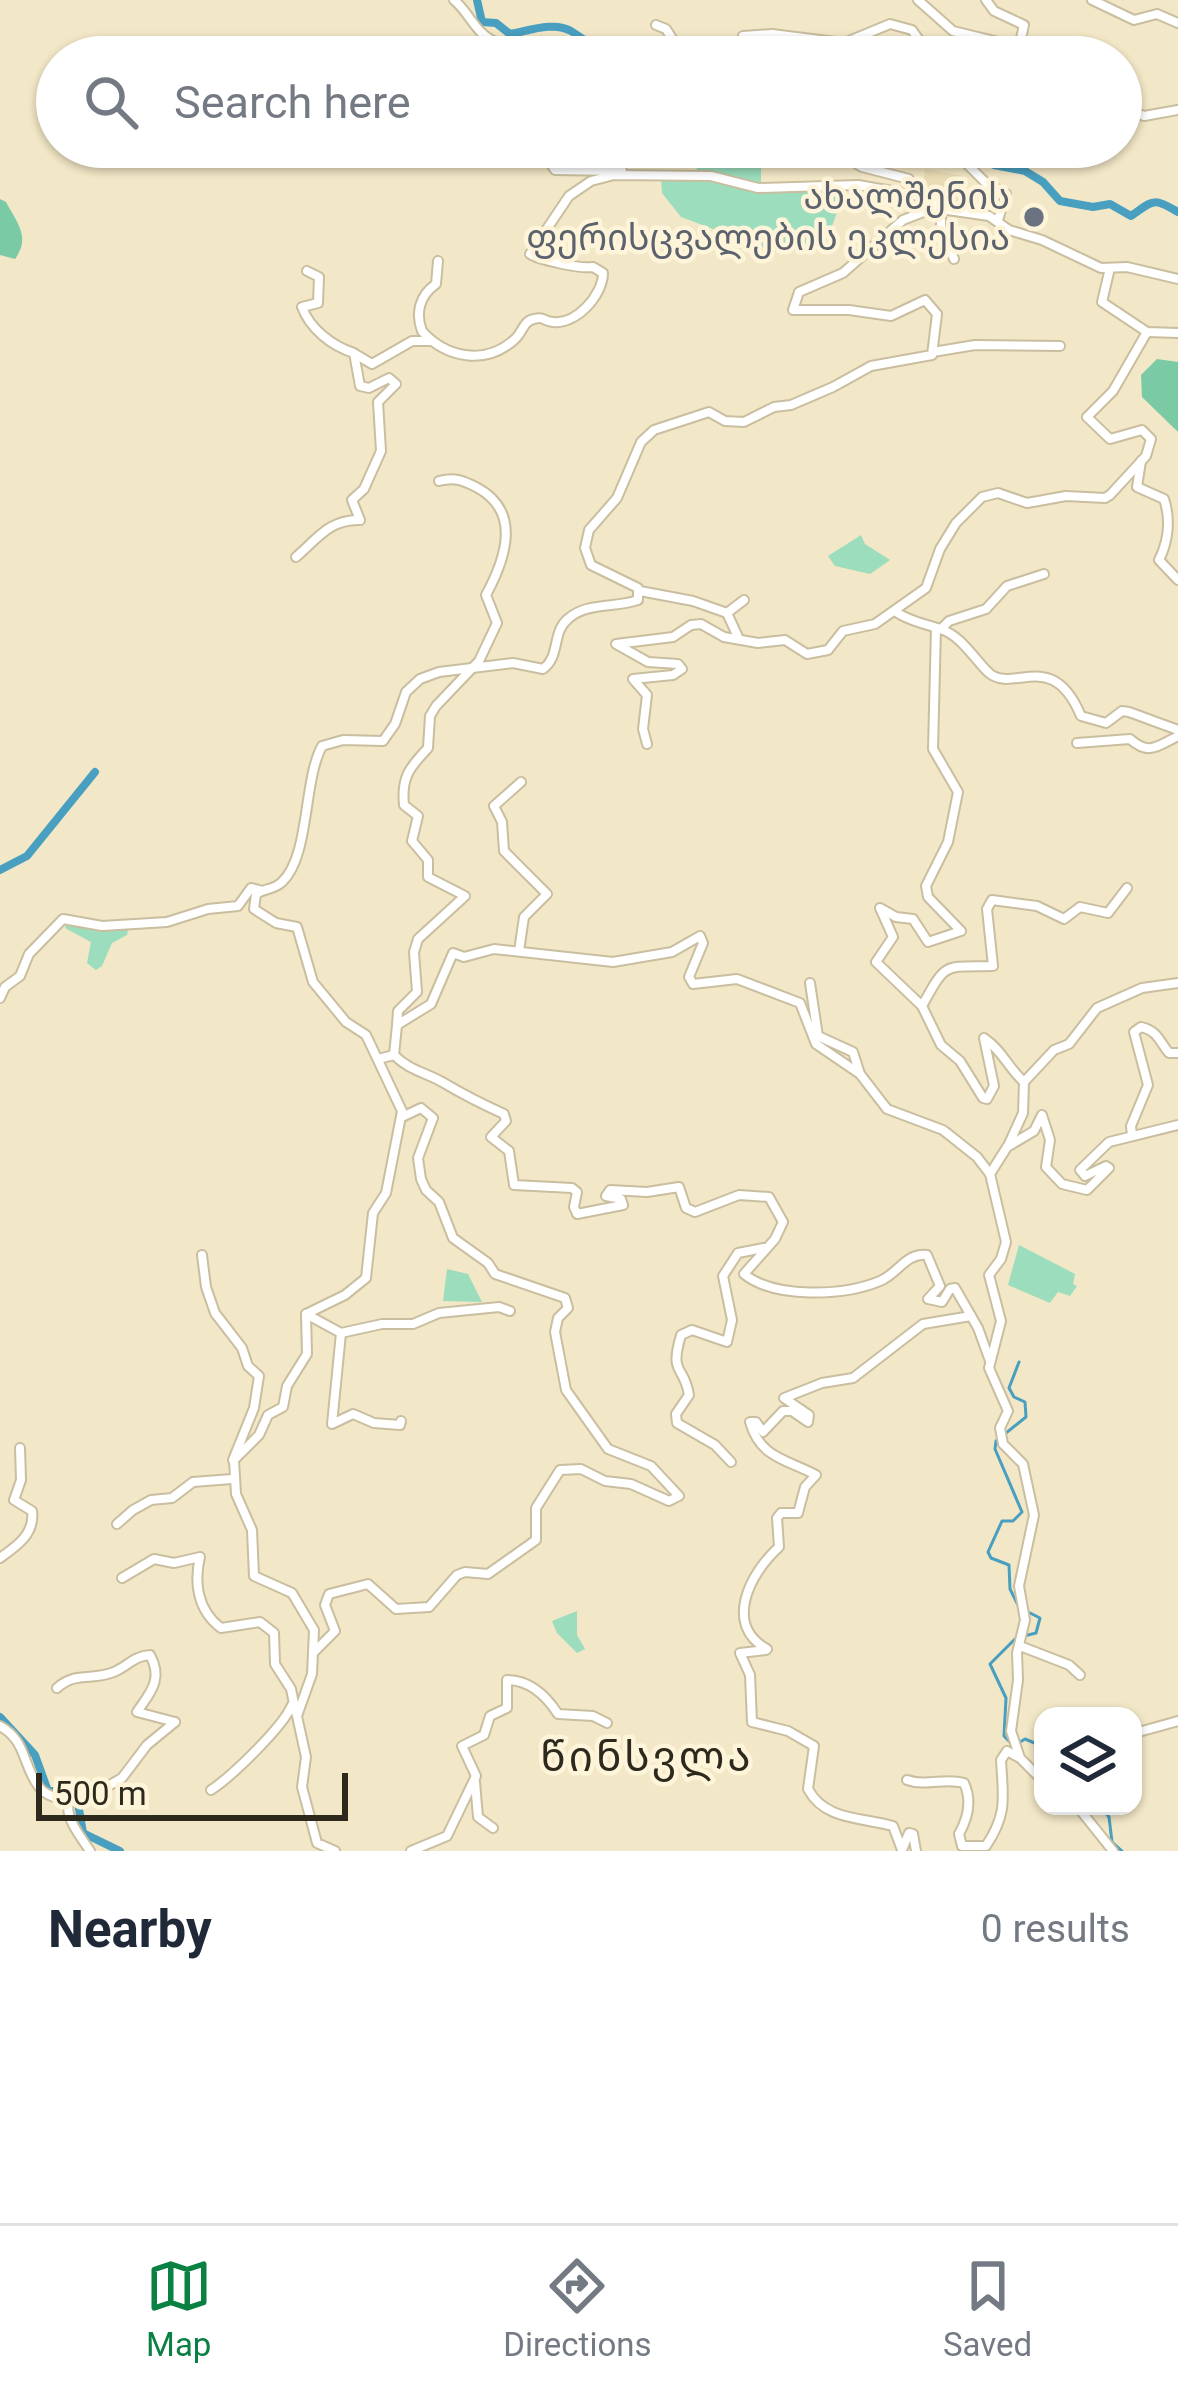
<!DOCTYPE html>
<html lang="en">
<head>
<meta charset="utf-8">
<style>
	body { margin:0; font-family:Roboto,"Noto Sans Georgian",sans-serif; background:#f2f2f3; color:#1f2937 }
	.controls { position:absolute; right:36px; bottom:36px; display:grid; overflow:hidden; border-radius:24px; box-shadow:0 3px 9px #0004 }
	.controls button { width:108px; height:108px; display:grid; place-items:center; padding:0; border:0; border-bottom:3px solid #e0e1e3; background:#fff; color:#1f2937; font:60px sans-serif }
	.scale { position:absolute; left:36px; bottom:30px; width:312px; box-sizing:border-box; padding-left:12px; border:6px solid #2e291d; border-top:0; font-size:33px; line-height:42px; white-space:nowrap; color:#2e291d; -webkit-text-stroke:9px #fdf4da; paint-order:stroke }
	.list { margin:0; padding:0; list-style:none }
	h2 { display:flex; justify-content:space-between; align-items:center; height:156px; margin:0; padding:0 48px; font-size:51px }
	h2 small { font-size:39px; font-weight:400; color:#747a83 }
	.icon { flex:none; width:66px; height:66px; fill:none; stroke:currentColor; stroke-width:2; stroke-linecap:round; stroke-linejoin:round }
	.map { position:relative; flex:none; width:1178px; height:1851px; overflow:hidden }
	.search { position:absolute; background:#fff; box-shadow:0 3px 9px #0004; left:36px; right:36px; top:36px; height:132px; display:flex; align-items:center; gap:30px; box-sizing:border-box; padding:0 42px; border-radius:66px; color:#747a83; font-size:45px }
	.sheet { height:372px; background:#fff }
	nav { display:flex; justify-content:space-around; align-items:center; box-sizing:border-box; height:168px; border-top:3px solid #e0e1e3; background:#fff; font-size:33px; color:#747a83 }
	nav a { display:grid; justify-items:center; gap:6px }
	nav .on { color:#0b8043 }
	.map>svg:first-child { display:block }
	.built { fill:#e9dbb3 }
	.green { fill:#9bddbd }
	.forest { fill:#7acaa5 }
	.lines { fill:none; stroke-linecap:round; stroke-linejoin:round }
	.stream { stroke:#499fc0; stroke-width:3 }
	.river { stroke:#499fc0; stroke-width:8 }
	.minor-casing { stroke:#c9be9f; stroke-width:12 }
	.minor { stroke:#fff; stroke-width:8 }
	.worship-dot { fill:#6b7280; stroke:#fdf4da; stroke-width:4.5 }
	.labels { text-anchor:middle; stroke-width:9; stroke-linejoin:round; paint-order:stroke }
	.worship-label { font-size:36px; fill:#5b616d; stroke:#fdf4da; text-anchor:end }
	.quarter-label { font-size:42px; letter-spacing:3px; fill:#2e291d; stroke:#fdf4da }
</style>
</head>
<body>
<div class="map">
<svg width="1178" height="1851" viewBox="0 0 1178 1851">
	<rect width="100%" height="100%" fill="#f2e7c6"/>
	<path class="built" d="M925,169L963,176L956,206L921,196Z"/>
	<g class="green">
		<path d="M710,147H734L761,164V185L695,172Z"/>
		<path d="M661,177L729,182L738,189L837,186L845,191L823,250L775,252L681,217L662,193Z"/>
		<path d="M861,535L865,544L890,560L870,574L835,566L828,556Z"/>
		<path d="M68,921L100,930H128L127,935L112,943L102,966L96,970L87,963L91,942L65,928Z"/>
		<path d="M1019,1245L1075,1274L1073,1284L1077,1286L1070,1296L1058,1292L1050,1303L1008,1285Z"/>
		<path d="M447,1269L468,1274L482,1302L443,1301Z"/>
		<path d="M577,1611V1635L585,1649L577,1653L557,1633L552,1621Z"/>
	</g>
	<g class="forest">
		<path d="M0,199L6,202C17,223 31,237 15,259L0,255Z"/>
		<path d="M1157,359L1178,362V432L1142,397L1141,375Z"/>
	</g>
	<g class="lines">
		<g class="stream">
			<path d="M1018,1605L1010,1589L1009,1565L991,1558L988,1552L1002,1521H1013L1022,1512L995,1449L996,1441L1026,1417L1025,1402L1014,1397L1009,1388L1019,1362"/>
			<path d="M1024,1636L1036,1633L1040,1618L1026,1611"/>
			<path d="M1020,1742L1025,1739L1037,1744L1043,1754"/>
			<path d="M1011,1743L1004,1736L1006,1698L990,1664L1015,1639"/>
			<path d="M1043,1758V1768"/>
			<path d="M1100,1806L1109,1817L1112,1842L1122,1851"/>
		</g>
		<g class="river">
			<path d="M477,0L482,22L496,23L510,34C528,31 554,21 571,31C582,38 582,40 596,44L606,57"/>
			<path d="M853,147C868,158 885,154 901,147"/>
			<path d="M977,147L994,165L1025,171L1043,182L1060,201L1093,207L1110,204L1131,216C1153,201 1152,196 1178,212"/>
			<path d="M0,870L27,856L95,772"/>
			<path d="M0,1717L35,1755L48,1791H65L77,1797L83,1833L120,1851"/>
		</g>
		<defs>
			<g id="minor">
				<path d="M454,0C470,13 475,34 496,42C528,53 551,32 583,57"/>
				<path d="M918,0L953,31L1019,47L1024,25L994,11L986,0"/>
				<path d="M1092,0L1134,20L1157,14L1178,23"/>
				<path d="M656,25L666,29L684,57"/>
				<path d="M1019,47L1037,57"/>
				<path d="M748,57L743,36L772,34L844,43L890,24L912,30L927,51"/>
				<path d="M1121,107L1144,116L1178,110"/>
				<path d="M540,147L555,170L622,171"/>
				<path d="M830,147L862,167L909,179L915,195L943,207"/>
				<path d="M950,147L986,183L1006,194L998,220"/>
				<path d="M941,208V226L954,259"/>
				<path d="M438,261L436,284C420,295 415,313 422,331C446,358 486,366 515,339C523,332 523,321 534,319C545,316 542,321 553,322C576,325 603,295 603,273L593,267C580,269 539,260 530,254L569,196L591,181L614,175L711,176L758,188L858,185L915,195"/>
				<path d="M1110,268L1102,302L1147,332L1178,333"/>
				<path d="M933,352L975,345L1060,346"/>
				<path d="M355,354L372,364L412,341H431"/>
				<path d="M1141,461L1137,487L1164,499C1171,520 1168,542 1159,560L1178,580"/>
				<path d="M296,557C318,538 330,519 360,520L352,500L364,489L381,451L378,402L396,384L389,378L369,388L360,386L354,353C332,346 310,329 302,307L318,303L319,277L307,271"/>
				<path d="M640,591L693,601L727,613L738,637"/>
				<path d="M896,612C911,622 923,623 940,629C961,635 974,659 989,673C1014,694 1052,647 1081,716L1106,723L1122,711L1129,712L1178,730"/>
				<path d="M727,613L744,600"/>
				<path d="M941,629L949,621L986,609L1007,586L1044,574"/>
				<path d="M1077,743L1130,739C1149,756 1158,746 1178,736"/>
				<path d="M647,744L643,729L647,695L633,679L673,675L682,669L678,664L648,662L616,644L673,637L691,625L701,624L724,637L758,643L785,640L807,654L828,650L843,631L875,624L926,588L940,549L956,523L982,497L998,493L1027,503L1066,496L1105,498L1110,495L1146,456L1151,439L1142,430L1110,439L1087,417L1113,391L1147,332"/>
				<path d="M519,951L524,917L547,894L504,851L502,822L494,806L521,782"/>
				<path d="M810,983L818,1036L853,1052L860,1074"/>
				<path d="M0,998L5,987L20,976L29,954L63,919L102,926L167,922L208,909L238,906L251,888L259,890"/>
				<path d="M922,1006L876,962L893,937L880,908L896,917L913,919L928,942L961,931L928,897L926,886L948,842L958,792L933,749L936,628"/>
				<path d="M397,1025L398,1011L417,992L414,952L418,939L465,896L428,877V860L412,841L418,816L404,805C401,777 410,767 428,748L430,716L436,706L479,661L497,623L486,595C506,558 522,511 476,487C462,480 454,477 439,481"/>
				<path d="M394,1055L397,1025L431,1004L453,953L464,957L494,949L613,962L672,952L700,936L703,943L689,977L693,984L737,979L800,1003L816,1044L860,1074L887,1109L943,1130L977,1157L990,1174"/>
				<path d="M378,1059L394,1055C410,1071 425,1072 444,1083C464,1095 482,1104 504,1114L506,1121L491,1137L509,1151L514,1185L572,1188L577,1192L574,1207L577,1214L623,1205L621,1199L606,1196L610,1190L647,1192L679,1187L686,1208L695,1212L739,1195L769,1197L783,1222L775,1239L744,1274C775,1299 844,1296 880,1281C899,1273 905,1253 927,1255L940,1286L928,1299L942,1302L950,1289L955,1288L978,1328L990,1361"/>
				<path d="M1024,1082L1054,1050L1069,1044L1097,1008L1142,988L1178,983"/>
				<path d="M1132,1135L1131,1126L1148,1085L1134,1032L1141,1027C1158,1031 1159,1041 1169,1053H1178"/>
				<path d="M1008,1146L1023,1113L1024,1082C1009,1069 1002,1050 984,1038L994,1086L987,1099L983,1098L960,1061L941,1045L922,1006C947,961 943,967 993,966L987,909L992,900L1037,906L1064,919L1080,907L1108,913L1127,888"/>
				<path d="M202,1255L206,1287L215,1313L242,1348L248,1366L259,1376L254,1408L233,1460"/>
				<path d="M306,1314L341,1333L332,1424L353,1414L374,1423L400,1425L401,1421"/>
				<path d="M341,1333L382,1324H413L439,1313L499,1307L510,1311"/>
				<path d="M731,1462L715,1445L677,1423L676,1414L689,1395C684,1364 669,1376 681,1335L692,1330L727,1342L732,1320L723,1276L738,1253L764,1248"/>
				<path d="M117,1524L133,1510L151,1500L172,1498L193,1482L232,1479"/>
				<path d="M0,1558C17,1546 35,1534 32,1511L14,1500L21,1480L20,1448"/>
				<path d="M122,1578L154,1559L174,1563L200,1557C194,1582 197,1610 221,1628L260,1622L274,1633L275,1664L291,1689L296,1713"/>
				<path d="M1020,1646L1069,1665L1080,1675"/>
				<path d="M767,1649C723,1625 750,1573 779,1547L777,1518L781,1513H798L805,1487L816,1475C786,1459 760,1458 750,1422H756L763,1432L783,1411H792L808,1422L809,1415L784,1398L822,1383L853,1378L923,1324L971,1316"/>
				<path d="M766,1650L740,1653L750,1675L752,1722L788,1731L814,1746L808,1789C825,1821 862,1817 893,1826L902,1850L909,1833L913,1834L916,1851"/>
				<path d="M313,1653L335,1631L325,1605L329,1594L368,1584L396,1609L429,1607L457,1575L465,1572L488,1574L536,1540V1508L560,1470L581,1469L605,1481L631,1484L669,1501L679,1496L651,1466L608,1449L566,1390L555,1332L558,1318L568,1308L565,1298L495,1274L488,1263L453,1238L439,1202L426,1190L421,1179L418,1158L433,1118L421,1108L402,1117"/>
				<path d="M57,1688C76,1671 92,1681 114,1672C128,1666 134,1656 150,1655C164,1680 149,1694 137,1712L175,1722"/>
				<path d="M0,1726C27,1741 22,1765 39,1787C45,1796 57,1797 66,1802"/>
				<path d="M1135,1733L1178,1721"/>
				<path d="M907,1780C927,1787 945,1777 964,1783C972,1800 968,1818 959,1834L962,1846H986C1008,1813 1003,1797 1001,1760L1007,1751L1018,1757"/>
				<path d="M1043,1781L1020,1758L1011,1731L1018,1680L1017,1653L1025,1620L1019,1586L1034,1515L1023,1464L1003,1444L1000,1428L1008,1411L989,1368L1001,1321L989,1275L1001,1259L1006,1242L990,1174L1007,1147L1034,1131L1042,1115L1050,1140L1046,1167L1062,1184L1087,1190L1109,1168L1106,1166L1085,1176L1080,1170L1109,1142L1178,1125"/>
				<path d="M475,1782L478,1817L493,1828"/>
				<path d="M211,1790C231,1777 283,1727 292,1705"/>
				<path d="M1077,1806L1113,1851"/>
				<path d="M90,1851C76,1829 59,1814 74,1787L110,1785L122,1778L147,1745L175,1722"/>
				<path d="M335,1851L317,1843L302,1787L306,1757L297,1716L312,1674L314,1630L292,1593L254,1576L252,1530L236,1494L234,1460L259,1435L268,1415L283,1407L287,1386L307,1354L306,1314L345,1295L366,1278L373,1213L386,1193L402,1111L366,1035L346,1022L313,982L297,927L276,923L254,909L256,894C265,888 274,890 282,882C310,856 303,781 322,746L343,740L383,741L395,724L406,692L420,679L439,672L513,663L543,669C561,656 551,632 569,618C588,602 617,608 638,600V588L591,565L585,548L589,530L617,498L641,442L654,430L709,412L725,421L744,422L774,407L791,405L833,387L871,366L932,355L937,314L925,300L891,316L849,310H793L799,292L843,273L903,220L934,208L989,216L1009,230L1042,240L1101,268L1127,267L1178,279"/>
				<path d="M411,1851L447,1836L476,1776L462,1746L484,1735L490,1716L507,1708V1680C530,1680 547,1697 558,1714L593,1716L607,1723"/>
			</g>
		</defs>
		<use href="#minor" class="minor-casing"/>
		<use href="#minor" class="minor"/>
	</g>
	<circle class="worship-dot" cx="1034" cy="217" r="12"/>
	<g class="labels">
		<g class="worship-label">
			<text x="1010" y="209">ახალშენის<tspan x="1010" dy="41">ფერისცვალების ეკლესია</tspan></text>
		</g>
		<g class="quarter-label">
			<text x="647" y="1771">წინსვლა</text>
		</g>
	</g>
</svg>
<div class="controls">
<button><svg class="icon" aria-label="layers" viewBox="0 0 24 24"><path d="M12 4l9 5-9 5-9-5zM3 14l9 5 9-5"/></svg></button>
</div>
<div class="scale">500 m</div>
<div class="search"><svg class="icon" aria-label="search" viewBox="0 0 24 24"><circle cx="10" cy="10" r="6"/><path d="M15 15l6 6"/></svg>Search here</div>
</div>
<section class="sheet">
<h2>Nearby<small>0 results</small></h2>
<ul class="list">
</ul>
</section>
<nav>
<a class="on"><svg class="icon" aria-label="map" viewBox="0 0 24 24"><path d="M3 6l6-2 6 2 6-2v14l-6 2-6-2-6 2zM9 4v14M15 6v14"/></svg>Map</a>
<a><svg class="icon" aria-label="directions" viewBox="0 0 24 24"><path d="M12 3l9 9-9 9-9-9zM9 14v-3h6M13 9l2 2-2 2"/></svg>Directions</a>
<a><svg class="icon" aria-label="saved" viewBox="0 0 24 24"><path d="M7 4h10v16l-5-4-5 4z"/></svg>Saved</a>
</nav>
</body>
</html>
